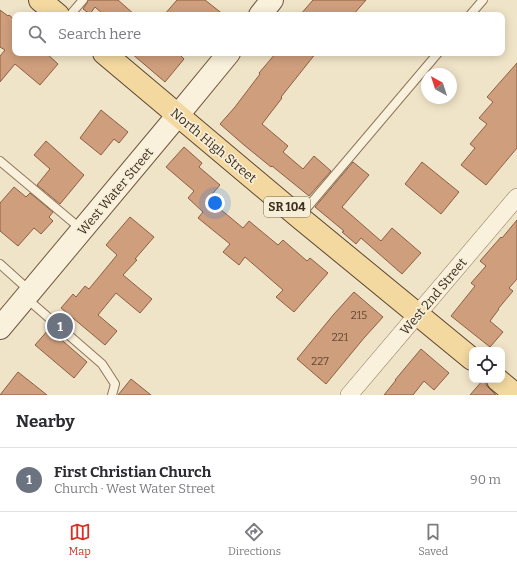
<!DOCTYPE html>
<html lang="en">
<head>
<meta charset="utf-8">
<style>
	body { margin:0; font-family:Bitter,serif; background:#f2f2f3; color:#2b2b33 }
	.controls { position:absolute; right:12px; bottom:12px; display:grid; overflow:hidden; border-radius:8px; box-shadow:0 2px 10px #0003 }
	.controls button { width:36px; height:36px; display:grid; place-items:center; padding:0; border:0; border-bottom:1px solid #e1e1e2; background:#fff; color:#2b2b33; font:20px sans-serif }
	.compass { position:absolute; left:421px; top:68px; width:36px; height:36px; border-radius:50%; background:#fff; box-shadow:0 2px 10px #0003; rotate:321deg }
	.you { position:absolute; left:215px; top:203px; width:14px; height:14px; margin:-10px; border:3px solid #fff; border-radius:50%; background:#1a73e8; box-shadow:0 0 0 6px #1a73e833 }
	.badge { display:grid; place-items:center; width:26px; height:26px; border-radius:50%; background:#d93025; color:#fff; font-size:13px; font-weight:700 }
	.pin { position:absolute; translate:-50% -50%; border:2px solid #fff; box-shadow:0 1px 4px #0006 }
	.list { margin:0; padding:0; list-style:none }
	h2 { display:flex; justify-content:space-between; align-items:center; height:52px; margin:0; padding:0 16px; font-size:17px }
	h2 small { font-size:13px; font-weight:400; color:#7c7c81 }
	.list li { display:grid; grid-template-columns:26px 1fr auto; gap:12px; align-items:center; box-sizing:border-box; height:64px; padding:0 16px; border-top:1px solid #e1e1e2 }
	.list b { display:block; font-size:15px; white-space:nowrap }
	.list p { margin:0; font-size:13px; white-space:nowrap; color:#7c7c81 }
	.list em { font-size:13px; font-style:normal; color:#7c7c81 }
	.icon { flex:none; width:22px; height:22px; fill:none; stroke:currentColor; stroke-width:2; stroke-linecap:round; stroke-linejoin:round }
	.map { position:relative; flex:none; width:517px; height:395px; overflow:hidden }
	.search { position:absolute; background:#fff; box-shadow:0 2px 10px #0003; left:12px; right:12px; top:12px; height:44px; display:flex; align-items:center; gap:10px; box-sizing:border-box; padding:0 14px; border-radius:8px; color:#7c7c81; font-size:15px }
	.sheet { height:116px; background:#fff }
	nav { display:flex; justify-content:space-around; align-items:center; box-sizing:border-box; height:56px; border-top:1px solid #e1e1e2; background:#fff; font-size:11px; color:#7c7c81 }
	nav a { display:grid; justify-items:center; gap:2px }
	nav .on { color:#d93025 }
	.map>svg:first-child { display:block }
	.building { fill:#cf9f7d; stroke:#8d5f41 }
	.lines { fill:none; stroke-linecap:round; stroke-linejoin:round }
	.lane-casing { stroke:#8d765c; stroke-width:10 }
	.street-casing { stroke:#8d765c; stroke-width:18 }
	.secondary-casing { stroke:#6f573f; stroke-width:24 }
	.primary-casing { stroke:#5b4430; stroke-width:24 }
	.lane { stroke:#faf1dc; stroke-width:8 }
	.street { stroke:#faf1dc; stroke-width:17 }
	.secondary { stroke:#faf1dc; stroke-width:22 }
	.primary { stroke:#f3d9a0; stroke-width:22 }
	.labels { text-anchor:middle; stroke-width:3.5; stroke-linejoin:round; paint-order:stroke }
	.number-label { font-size:11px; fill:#624a37 }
	.shield { fill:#f7eed8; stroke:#756857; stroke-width:1 }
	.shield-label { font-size:12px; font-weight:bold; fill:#3d2e20 }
	.street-label { font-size:13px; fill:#3d2e20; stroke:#f7eed8 }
</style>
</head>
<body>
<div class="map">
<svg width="517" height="395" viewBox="0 0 517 395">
	<rect width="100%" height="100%" fill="#f0e4c8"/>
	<g class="building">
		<path d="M88,0H118L135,15H104L95,7L90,14L83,9L87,3Z"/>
		<path d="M177,0H205L224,15H164Z"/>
		<path d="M313,0H366L353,15H300Z"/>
		<path d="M0,10L8,16L9,15L15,20V53H46L58,64L40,85L15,64L0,82V56L5,50L0,47Z"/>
		<path d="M131,53H178L184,59L165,82Z"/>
		<path d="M276,53H316L281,97L282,98L262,124L288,146L283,152L303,169L314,156L331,171L309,196L272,166L271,167L244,145L220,124L235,107L260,74L259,73Z"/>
		<path d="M517,63V148L486,185L461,165L475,148L470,144L487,124L479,118L493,102L487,97Z"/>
		<path d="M101,110L128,132L119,143L114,139L101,155L80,138Z"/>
		<path d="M46,141L84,175L60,204L37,185L50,169L34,155Z"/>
		<path d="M184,147L202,163L199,167L220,185L208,199L243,228L249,221L278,245L283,240L307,261L310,258L328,273L294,312L276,297L283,290L245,257L239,265L223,252L230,244L198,218L203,212L188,198L194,191L166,167Z"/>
		<path d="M353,162L369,175L342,207L381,241L392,228L421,253L402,274L361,238L356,244L342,232L344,231L315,207Z"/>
		<path d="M422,162L459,192L441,214L405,184Z"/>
		<path d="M14,187L26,197L30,193L53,212L49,217L53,221L41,234L34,228L18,246L0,231V203Z"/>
		<path d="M130,217L154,237L135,259L137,260L123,275L152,299L140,313L116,293L98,315L117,331L105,345L61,308L73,294L76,297L85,286L89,289L117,255L106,245Z"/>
		<path d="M517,220V279L509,288L513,291L498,309H499L490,321L503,332L490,347L451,316L475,286L471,283L486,266L480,261L501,237L502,238Z"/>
		<path d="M354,292L383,317L364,338L326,384L297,359L334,314Z"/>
		<path d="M49,329L87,362L74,378L35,345Z"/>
		<path d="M421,349L449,373L434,390L424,381L413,395H384L396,380H395Z"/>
		<path d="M18,372L47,395H0Z"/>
		<path d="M131,379L151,395H118Z"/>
		<path d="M483,380L486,382V385L496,395H470Z"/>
	</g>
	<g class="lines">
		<defs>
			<g id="lane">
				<path d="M70,15L83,0"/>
				<path d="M470,15L483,0"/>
				<path d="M0,161L81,229"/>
				<path d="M300,216L438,53"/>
				<path d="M0,264L30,291"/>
				<path d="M26,298L102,364L115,384L112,395"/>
			</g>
			<path id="street" d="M349,395L517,197"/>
			<g id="secondary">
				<path d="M260,15L272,0"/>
				<path d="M0,328L178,115L229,53"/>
			</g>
			<g id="primary">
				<path d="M40,0L58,15"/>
				<path d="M104,53L299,217L472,359"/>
				<path d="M498,380L516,395"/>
			</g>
		</defs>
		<use href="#lane" class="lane-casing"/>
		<use href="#street" class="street-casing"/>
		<use href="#secondary" class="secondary-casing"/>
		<use href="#primary" class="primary-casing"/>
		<use href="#lane" class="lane"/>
		<use href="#street" class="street"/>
		<use href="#secondary" class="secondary"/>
		<use href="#primary" class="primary"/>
	</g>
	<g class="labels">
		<g class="number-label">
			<text x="359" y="319">215</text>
			<text x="340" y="341">221</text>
			<text x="320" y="365">227</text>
		</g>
		<rect class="shield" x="264" y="197" width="46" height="20" rx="3"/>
		<g class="shield-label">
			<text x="287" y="211">SR 104</text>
		</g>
		<g class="street-label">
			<text transform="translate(214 145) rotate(40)" y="5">North High Street</text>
			<text transform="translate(115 191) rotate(-50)" y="5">West Water Street</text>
			<text transform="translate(433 296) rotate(-50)" y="5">West 2nd Street</text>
		</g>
	</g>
</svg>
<div class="controls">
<button><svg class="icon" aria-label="locate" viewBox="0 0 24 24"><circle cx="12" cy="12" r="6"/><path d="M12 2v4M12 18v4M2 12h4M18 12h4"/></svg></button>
</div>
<svg class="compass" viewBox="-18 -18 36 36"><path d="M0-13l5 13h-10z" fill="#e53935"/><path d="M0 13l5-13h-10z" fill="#7c7c81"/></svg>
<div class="you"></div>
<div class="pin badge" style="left:60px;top:326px;background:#6b7280">1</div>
<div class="search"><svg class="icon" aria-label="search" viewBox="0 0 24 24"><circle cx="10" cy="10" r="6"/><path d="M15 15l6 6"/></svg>Search here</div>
</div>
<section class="sheet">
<h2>Nearby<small></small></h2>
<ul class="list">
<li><span class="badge" style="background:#6b7280">1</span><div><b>First Christian Church</b><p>Church · West Water Street</p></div><em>90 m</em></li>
</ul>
</section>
<nav>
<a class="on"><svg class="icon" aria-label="map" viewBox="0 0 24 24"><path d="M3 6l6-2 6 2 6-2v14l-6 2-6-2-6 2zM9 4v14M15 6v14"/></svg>Map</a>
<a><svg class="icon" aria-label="directions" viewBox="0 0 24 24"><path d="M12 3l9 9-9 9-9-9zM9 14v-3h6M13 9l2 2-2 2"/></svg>Directions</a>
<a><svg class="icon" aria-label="saved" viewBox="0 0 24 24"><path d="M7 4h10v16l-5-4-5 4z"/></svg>Saved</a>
</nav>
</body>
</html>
